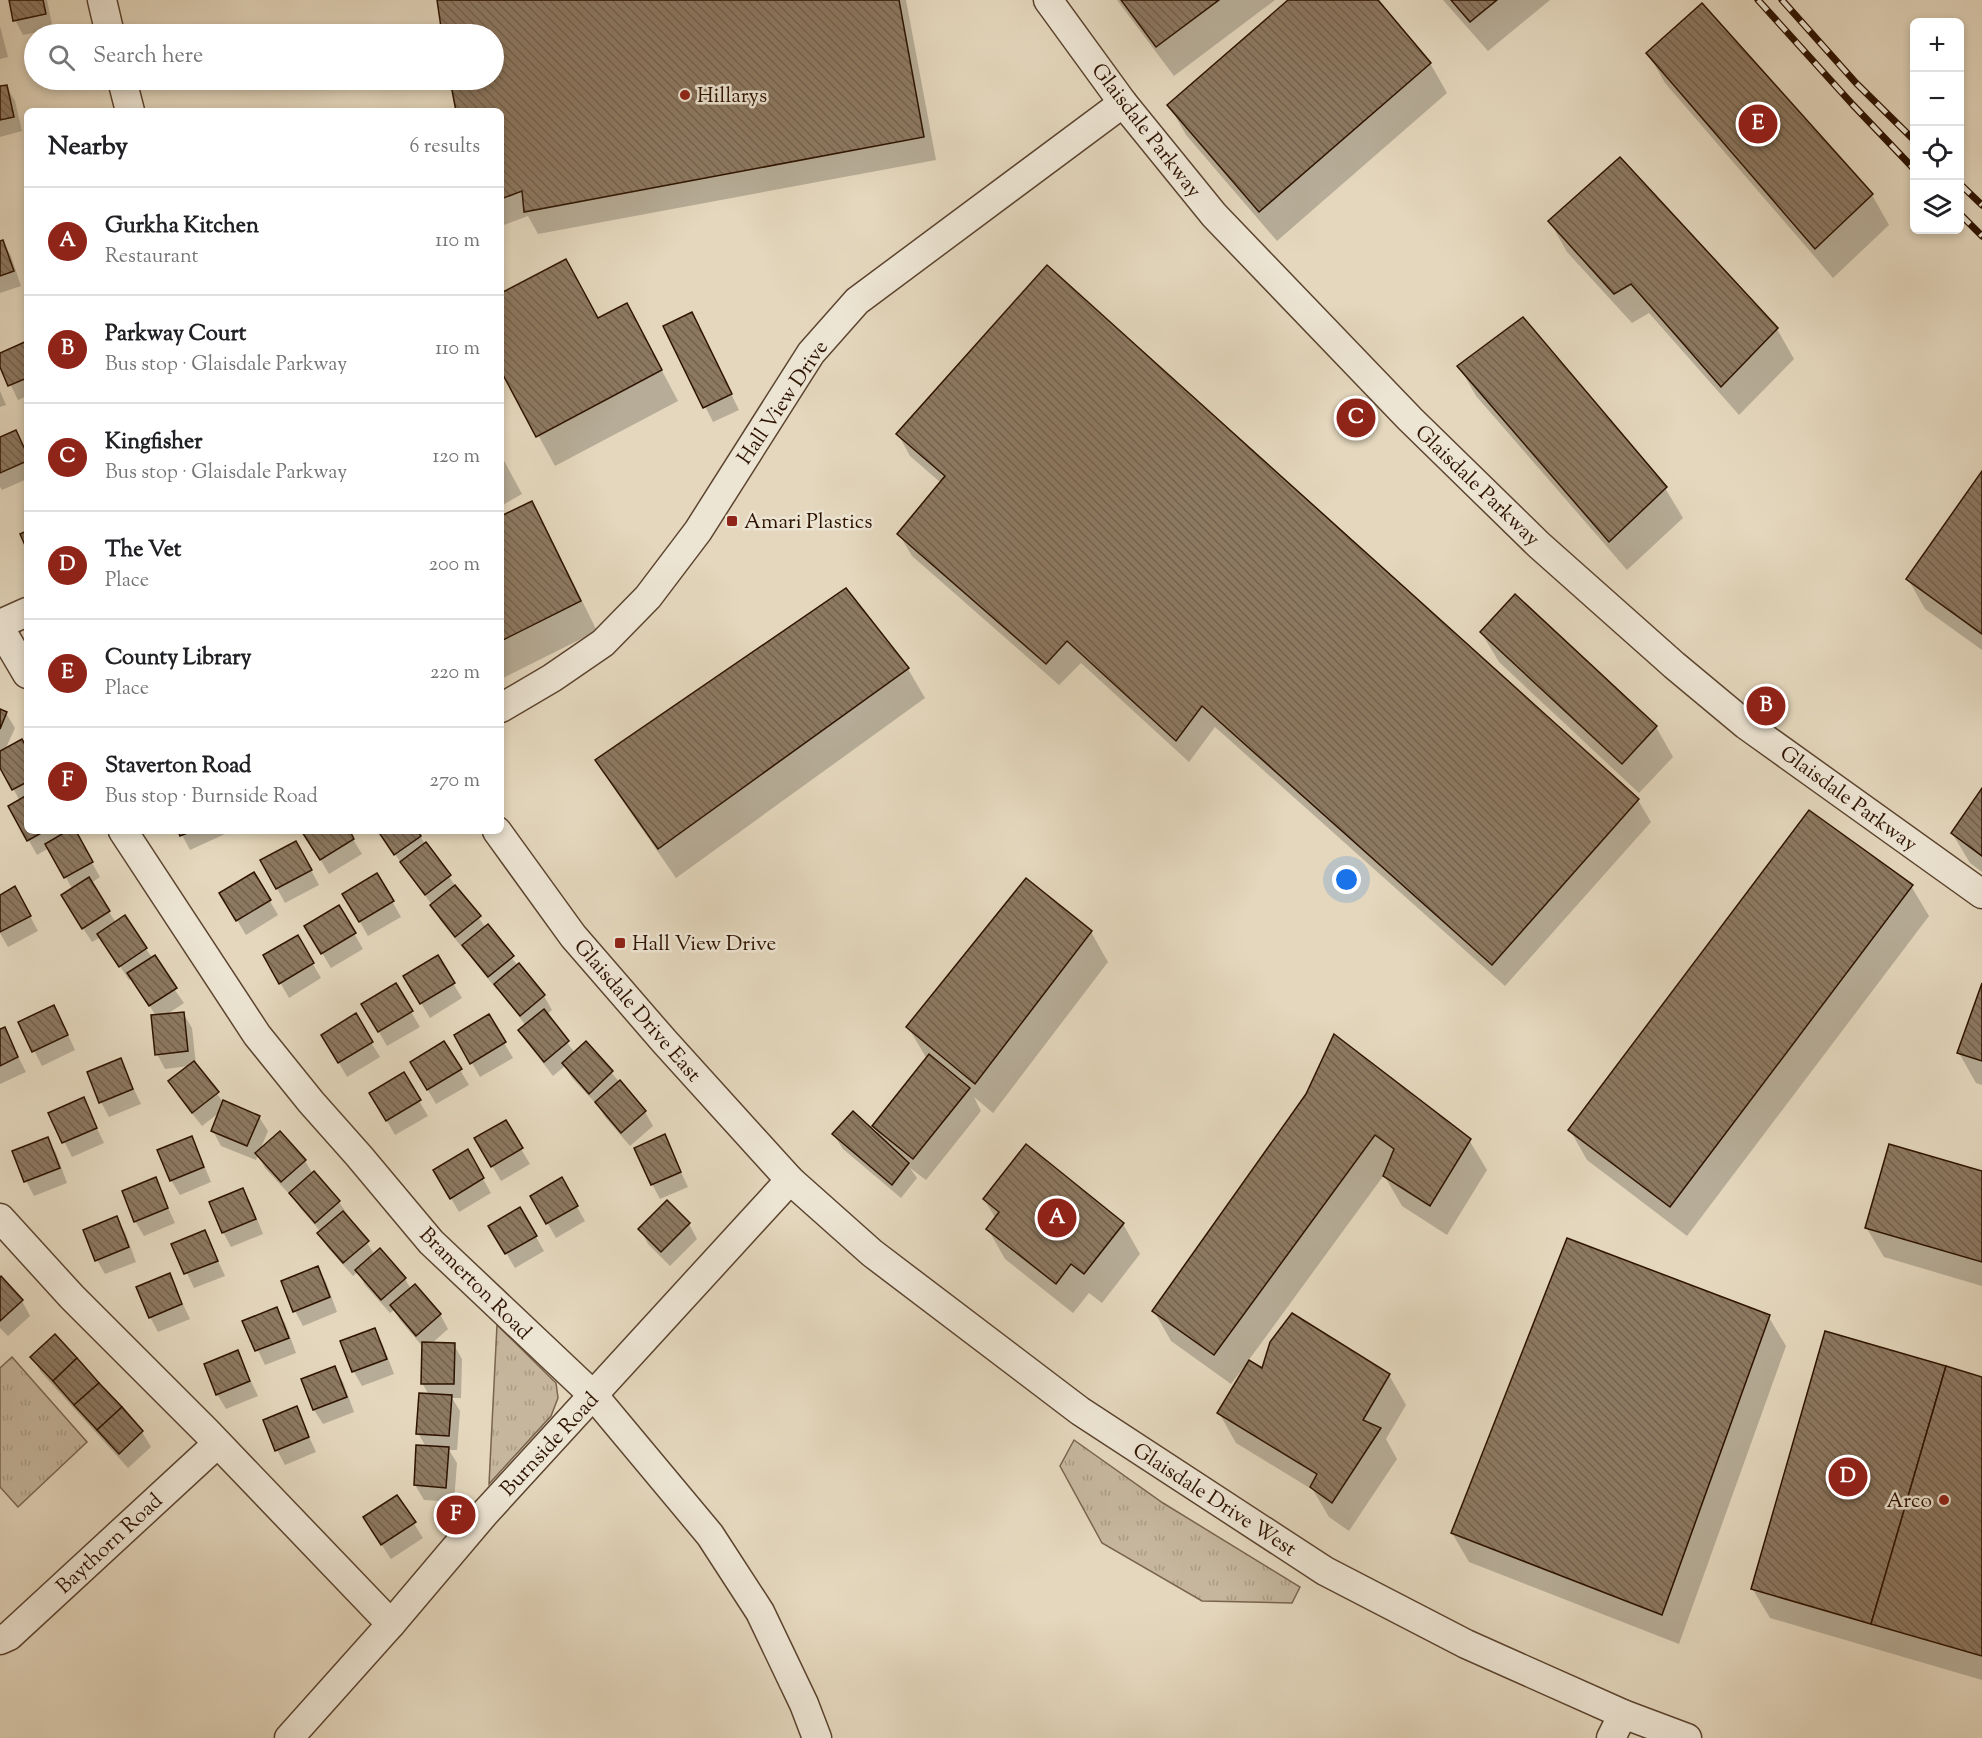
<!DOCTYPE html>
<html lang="en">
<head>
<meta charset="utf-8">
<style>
	body { margin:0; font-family:"Sorts Mill Goudy",serif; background:#f2f2f2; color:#202124 }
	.controls { position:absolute; right:18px; top:18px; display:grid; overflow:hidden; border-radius:9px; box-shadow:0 3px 9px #0003 }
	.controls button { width:54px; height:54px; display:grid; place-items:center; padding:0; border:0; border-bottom:2px solid #e0e0e0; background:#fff; color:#202124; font:30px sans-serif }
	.you { position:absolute; left:1347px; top:880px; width:21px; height:21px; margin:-15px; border:4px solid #fff; border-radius:50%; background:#1a73e8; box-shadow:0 0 0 9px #1a73e833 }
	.badge { display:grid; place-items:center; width:39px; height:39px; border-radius:50%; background:#8f2418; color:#fff; font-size:20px; font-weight:700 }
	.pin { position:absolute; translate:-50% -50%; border:3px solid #fff; box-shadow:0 2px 6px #0006 }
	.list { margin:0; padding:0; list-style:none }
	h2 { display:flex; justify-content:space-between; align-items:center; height:78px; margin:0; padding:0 24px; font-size:26px }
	h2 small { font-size:20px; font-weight:400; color:#757577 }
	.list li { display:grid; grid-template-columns:39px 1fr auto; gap:18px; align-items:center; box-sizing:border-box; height:108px; padding:0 24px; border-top:2px solid #e0e0e0 }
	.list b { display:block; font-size:22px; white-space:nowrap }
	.list p { margin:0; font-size:20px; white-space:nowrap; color:#757577 }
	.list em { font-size:20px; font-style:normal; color:#757577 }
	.icon { flex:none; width:33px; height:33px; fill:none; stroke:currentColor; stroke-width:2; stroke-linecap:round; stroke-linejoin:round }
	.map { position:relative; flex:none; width:1982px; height:1738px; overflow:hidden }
	.search { position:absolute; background:#fff; box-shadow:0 3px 9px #0003; left:24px; top:24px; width:480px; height:66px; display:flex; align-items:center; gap:15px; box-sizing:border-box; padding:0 21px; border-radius:33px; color:#757577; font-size:22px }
	.panel { position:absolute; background:#fff; box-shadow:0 3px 9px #0003; left:24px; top:108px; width:480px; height:726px; border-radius:9px }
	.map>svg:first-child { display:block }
	.grass { fill:url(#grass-tufts); stroke:#7a644e; stroke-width:1.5 }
	.shadow { fill:#0003 }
	.building { fill:url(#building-back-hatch); stroke:#2e1300; stroke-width:1.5 }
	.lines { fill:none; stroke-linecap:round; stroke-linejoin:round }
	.minor-casing { stroke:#5c442f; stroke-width:31 }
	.minor { stroke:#ede5d4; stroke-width:28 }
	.rail-casing { stroke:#2e1300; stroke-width:7 }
	.rail { stroke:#ede5d4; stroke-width:4.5; stroke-dasharray:14; stroke-linecap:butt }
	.poi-dot { fill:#8f2418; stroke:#ede5d4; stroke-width:2 }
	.labels { text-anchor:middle; stroke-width:5; stroke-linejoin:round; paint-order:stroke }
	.poi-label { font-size:21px; fill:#2e1300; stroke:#ede5d4; text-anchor:start }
	.street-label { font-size:21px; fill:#2e1300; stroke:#ede5d4 }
</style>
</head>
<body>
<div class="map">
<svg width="1982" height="1738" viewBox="0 0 1982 1738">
	<defs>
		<pattern id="grass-tufts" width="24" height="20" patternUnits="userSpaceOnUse" patternTransform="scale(1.5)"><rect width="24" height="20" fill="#c5b69d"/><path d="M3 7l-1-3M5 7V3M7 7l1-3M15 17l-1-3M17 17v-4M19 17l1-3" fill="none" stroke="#aa9c85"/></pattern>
		<pattern id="building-back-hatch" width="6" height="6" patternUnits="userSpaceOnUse" patternTransform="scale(1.5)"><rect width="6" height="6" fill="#8d7962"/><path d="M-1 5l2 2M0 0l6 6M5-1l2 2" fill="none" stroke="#74624e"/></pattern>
	</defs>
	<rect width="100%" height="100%" fill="#e4d7bd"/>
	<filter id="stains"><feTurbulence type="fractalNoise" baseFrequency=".00333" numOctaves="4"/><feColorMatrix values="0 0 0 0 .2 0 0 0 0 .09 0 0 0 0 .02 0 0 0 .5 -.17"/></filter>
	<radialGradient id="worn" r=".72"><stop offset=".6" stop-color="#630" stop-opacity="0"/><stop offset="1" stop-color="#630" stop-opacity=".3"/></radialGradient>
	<g class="grass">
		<path d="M497,1325L556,1383L558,1398L551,1416L489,1484Z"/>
		<path d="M12,1357L87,1442L18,1507L0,1487V1368Z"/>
		<path d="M1074,1440L1163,1503L1300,1587L1292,1603L1202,1601L1102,1543L1060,1466Z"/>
	</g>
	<g class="shadow">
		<path d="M11,0H47L53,29L23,35L15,20Z"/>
		<path d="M438,0H906L936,160L538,234L528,216L501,226V111H457L452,80H494V34H444Z"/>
		<path d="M1117,0H1275L1174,76Z"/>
		<path d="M1290,0H1376L1430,63L1447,93L1277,241L1186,135L1169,105Z"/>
		<path d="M1443,0H1550L1488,51Z"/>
		<path d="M1702,5L1872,195L1889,225L1833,278L1665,83L1648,53Z"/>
		<path d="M0,26L8,57L0,59Z"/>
		<path d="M6,86L15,101L22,131L0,137V88Z"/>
		<path d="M1550,222L1777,329L1794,359L1739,415L1649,313L1632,323L1567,252Z"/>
		<path d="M3,242L11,256L21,286L0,293V243Z"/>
		<path d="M501,295L598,320L627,305L678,401L555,466L501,367Z"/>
		<path d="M692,314L739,410L713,422L665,327Z"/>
		<path d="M27,343V396L18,400L0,363V355Z"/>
		<path d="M1459,366L1665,488L1683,518L1627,570L1476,396Z"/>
		<path d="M0,391L6,405L0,407Z"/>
		<path d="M16,432L27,453V479L2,490L0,487V438Z"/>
		<path d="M898,434L1638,800L1651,822L1505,986L1215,727L1189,762L1081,663L1059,685L912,556L899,534L941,483L910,456Z"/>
		<path d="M501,455L522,494L501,506Z"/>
		<path d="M1982,474V650L1925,609L1908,579Z"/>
		<path d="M531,503L548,532L597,631L501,679V518Z"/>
		<path d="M1481,632L1656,727L1673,757L1639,793L1499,662Z"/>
		<path d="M908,669L925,698L676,878L615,790L597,761Z"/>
		<path d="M0,711L6,713L15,728L5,750L27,751V831H58L61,836L74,831L100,877L91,883L116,923L146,949L184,1003L166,1015L183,1013L192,1028L196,1065L223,1102L259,1117L268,1131L260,1150L305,1161L313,1174L339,1202L375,1255L405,1279L411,1289L440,1314L448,1329L431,1344L454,1345L462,1359L461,1398H452L460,1411L457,1450H449L457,1463L454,1502L424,1500L415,1485L426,1447L418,1433L429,1395L422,1383L423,1347L400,1320L394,1310L390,1313L365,1285L358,1272L353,1276L328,1248L319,1233L321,1232L300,1208L292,1195L291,1196L265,1168L258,1155L256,1160L221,1146L213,1131L220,1112L202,1126L178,1096L170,1082L189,1066L165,1069L157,1054L156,1016L132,978L129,980L101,937L92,942L71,910L73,890L49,848L37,855L10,807L20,801L0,765Z"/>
		<path d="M1982,790V872L1970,863L1952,833Z"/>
		<path d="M180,831H224L225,834L190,850Z"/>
		<path d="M307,831H348L362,854L329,874L304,832Z"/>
		<path d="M378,831H416L486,928L544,996L552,1010L546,1015L575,1053L586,1043L645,1112L653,1126L630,1146L605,1117L599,1107L572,1078L565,1066L553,1076L529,1045L520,1031L526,1026L499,989L497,990L473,960L466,949L465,951L440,920L432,905Z"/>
		<path d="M304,857L319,885L285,903L262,861Z"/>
		<path d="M254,874L278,915L246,935L221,893Z"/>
		<path d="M377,875L401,917L368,936L344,894Z"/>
		<path d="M1026,880L1091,932L1108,962L993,1113L974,1097L981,1111L926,1180L910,1168L917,1178L901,1198L843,1149L834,1135L880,1137L873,1126L927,1059L908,1027Z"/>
		<path d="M1911,886L1929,916L1687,1236L1587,1160L1570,1130Z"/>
		<path d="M0,896L23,903L38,931L8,947L0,933Z"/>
		<path d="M339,907L363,949L331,968L306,926Z"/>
		<path d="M297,937L321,978L289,998L265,956Z"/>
		<path d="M437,957L462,998L430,1018L405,976Z"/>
		<path d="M395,985L420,1027L387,1046L363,1004Z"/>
		<path d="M1982,988V1085L1976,1083L1959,1053Z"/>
		<path d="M355,1016L380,1057L347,1077L323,1035Z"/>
		<path d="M488,1016L513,1058L480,1077L456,1035Z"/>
		<path d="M62,1022L75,1050L42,1066L20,1023Z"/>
		<path d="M4,1029L26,1072L0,1084V1031Z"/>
		<path d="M444,1043L469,1085L436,1104L412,1063Z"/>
		<path d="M120,1060L141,1104L109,1117L101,1102Z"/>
		<path d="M403,1074L428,1116L395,1135L371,1093Z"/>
		<path d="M1307,1094L1469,1140L1487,1170L1447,1235L1402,1206L1384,1175L1248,1361L1262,1371L1389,1375L1406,1405L1386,1439L1397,1459L1349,1531L1329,1517L1313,1490L1236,1443L1219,1413L1249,1364L1247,1363L1231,1384L1171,1341L1154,1311Z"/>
		<path d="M83,1099L104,1143L72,1157L50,1113Z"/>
		<path d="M505,1122L530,1164L501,1181L476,1139Z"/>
		<path d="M664,1136L688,1187L660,1199L652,1184Z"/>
		<path d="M191,1138L199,1153L211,1182L180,1195L171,1180Z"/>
		<path d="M47,1139L56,1153L67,1183L34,1196L26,1181Z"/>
		<path d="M467,1151L491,1193L459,1212L435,1171Z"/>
		<path d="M1982,1173V1286L1884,1257L1866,1227Z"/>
		<path d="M155,1179L175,1223L144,1236L135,1221Z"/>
		<path d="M561,1179L585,1221L556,1238L532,1196Z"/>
		<path d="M243,1190L251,1204L263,1234L231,1247L223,1232Z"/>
		<path d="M984,1199L1123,1224L1140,1254L1102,1303L1089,1293L1073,1313L1005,1259L988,1229L996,1219Z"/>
		<path d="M667,1202L689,1224L697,1239L670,1266L648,1244L640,1229Z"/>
		<path d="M520,1209L544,1251L515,1268L490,1226Z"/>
		<path d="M116,1218L125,1232L136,1262L105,1274L97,1260Z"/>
		<path d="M205,1232L225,1276L194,1288L173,1244Z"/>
		<path d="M318,1268L326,1282L337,1312L303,1326L295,1311Z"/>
		<path d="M169,1275L190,1319L158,1332L150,1317Z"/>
		<path d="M0,1277L22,1301L30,1316L8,1336L0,1328Z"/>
		<path d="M276,1309L285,1323L296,1353L265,1365L244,1321Z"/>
		<path d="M1768,1316L1786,1346L1679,1644L1469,1562L1452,1533Z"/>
		<path d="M374,1330L383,1345L394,1374L362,1386L354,1372L342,1342Z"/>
		<path d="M55,1336L142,1432L151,1447L128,1468L41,1372L32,1357Z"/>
		<path d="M237,1352L258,1396L226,1409L217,1394Z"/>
		<path d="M335,1368L343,1382L354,1412L323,1424L314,1410L303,1380Z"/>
		<path d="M1982,1379V1680L1770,1618L1752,1588Z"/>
		<path d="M296,1408L316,1452L285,1465L277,1450L265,1421Z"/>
		<path d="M397,1497L423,1538L391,1559L373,1532Z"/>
	</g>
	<g class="building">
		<path d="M9,0H43L46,14L13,21Z"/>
		<path d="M437,0H899L924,137L524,212L522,191L501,199V111H456L450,80H494V34H442Z"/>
		<path d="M1121,0H1219L1156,47Z"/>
		<path d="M1288,0H1378L1431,63L1259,212L1167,105Z"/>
		<path d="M1451,0H1497L1470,22Z"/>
		<path d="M1702,3L1873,194L1815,249L1646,53Z"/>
		<path d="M7,85L14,117L0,120V86Z"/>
		<path d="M1620,157L1778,328L1721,387L1631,284L1614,294L1548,221Z"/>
		<path d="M3,240L14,271L0,276V241Z"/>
		<path d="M566,259L598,318L627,303L662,370L536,437L501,371V293Z"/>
		<path d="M1047,265L1639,799L1492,965L1202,706L1176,741L1067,641L1046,664L897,534L945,476L896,434Z"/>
		<path d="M692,312L732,394L703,408L663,326Z"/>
		<path d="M1523,317L1667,487L1609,542L1457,366Z"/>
		<path d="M27,341V378L8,386L0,367V353Z"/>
		<path d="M16,430L27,454V461L0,473V437Z"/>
		<path d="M1982,471V634L1906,579Z"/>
		<path d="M532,501L581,601L501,641V516Z"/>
		<path d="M27,531V550L20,534Z"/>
		<path d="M846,588L909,668L658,849L595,760Z"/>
		<path d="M1515,594L1657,726L1622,764L1480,632Z"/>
		<path d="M0,709L7,712L0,729Z"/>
		<path d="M22,739L27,748V782L12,790L0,768V751Z"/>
		<path d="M1982,788V856L1951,833Z"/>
		<path d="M27,795V831H45L27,841L8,806Z"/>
		<path d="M1809,810L1913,885L1670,1207L1568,1130Z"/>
		<path d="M67,831H76L93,862L64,878L45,844Z"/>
		<path d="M178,831H192L180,836Z"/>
		<path d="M350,831L354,839L320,860L302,832Z"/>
		<path d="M378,831H418L421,836L394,855Z"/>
		<path d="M296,841L312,870L276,889L260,860Z"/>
		<path d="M426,842L451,875L425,895L400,862Z"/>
		<path d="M254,872L271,900L236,921L219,893Z"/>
		<path d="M377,873L394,901L359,922L342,894Z"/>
		<path d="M89,877L110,911L82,929L61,895Z"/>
		<path d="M1026,878L1092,931L975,1084L906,1027Z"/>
		<path d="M455,885L481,916L455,937L430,905Z"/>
		<path d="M15,886L31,916L0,932V895Z"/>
		<path d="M339,905L356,933L321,954L304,926Z"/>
		<path d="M125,915L147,948L119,967L97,934Z"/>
		<path d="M488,924L514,956L488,977L462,945Z"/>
		<path d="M298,935L314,963L279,984L263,955Z"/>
		<path d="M155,955L177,988L149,1006L127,973Z"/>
		<path d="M438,955L455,983L420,1004L403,976Z"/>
		<path d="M519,963L545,995L520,1016L494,984Z"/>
		<path d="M396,983L413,1011L378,1032L361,1004Z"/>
		<path d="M1982,983V1061L1957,1053Z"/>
		<path d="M54,1005L68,1035L32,1052L18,1022Z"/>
		<path d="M544,1009L569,1041L544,1062L518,1030Z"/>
		<path d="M184,1012L188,1051L155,1055L151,1015Z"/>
		<path d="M356,1013L373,1042L338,1063L321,1035Z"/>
		<path d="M489,1014L506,1042L470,1064L454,1035Z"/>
		<path d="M5,1027L18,1057L0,1066V1029Z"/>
		<path d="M1334,1034L1471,1139L1430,1206L1383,1176L1394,1149L1375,1135L1214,1355L1152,1311L1306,1094Z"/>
		<path d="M444,1041L462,1069L427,1090L410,1062Z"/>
		<path d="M586,1041L613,1071L589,1094L562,1063Z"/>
		<path d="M929,1054L970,1088L913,1159L872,1126Z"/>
		<path d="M121,1058L133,1089L99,1103L87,1072Z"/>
		<path d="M194,1061L219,1092L192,1113L168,1081Z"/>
		<path d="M404,1072L421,1100L386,1121L369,1093Z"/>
		<path d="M620,1080L646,1111L621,1133L595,1102Z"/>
		<path d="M84,1097L97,1128L62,1143L48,1113Z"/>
		<path d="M223,1100L260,1116L247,1146L211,1131Z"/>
		<path d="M853,1111L909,1163L892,1185L832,1134Z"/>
		<path d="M506,1120L523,1148L491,1167L474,1138Z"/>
		<path d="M280,1131L306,1160L281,1182L255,1153Z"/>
		<path d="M665,1134L681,1172L651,1185L634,1148Z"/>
		<path d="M192,1136L204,1167L170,1181L157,1150Z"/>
		<path d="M48,1137L60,1168L24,1182L12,1151Z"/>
		<path d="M1026,1144L1124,1223L1084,1274L1071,1264L1056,1284L986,1229L999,1212L983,1199Z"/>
		<path d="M1889,1144L1982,1171V1262L1865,1228Z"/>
		<path d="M468,1149L484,1178L450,1199L433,1170Z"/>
		<path d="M314,1171L340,1201L315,1223L289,1193Z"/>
		<path d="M156,1177L168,1208L134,1222L122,1191Z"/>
		<path d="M562,1177L578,1206L546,1224L530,1196Z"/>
		<path d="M243,1188L256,1219L222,1233L209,1202Z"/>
		<path d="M667,1200L690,1223L661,1252L638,1229Z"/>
		<path d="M520,1207L537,1236L505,1254L488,1226Z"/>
		<path d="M343,1211L369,1241L343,1263L317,1233Z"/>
		<path d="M117,1216L129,1247L95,1261L83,1230Z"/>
		<path d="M205,1230L218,1261L184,1274L171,1244Z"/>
		<path d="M1567,1238L1770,1315L1662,1615L1451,1533Z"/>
		<path d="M380,1248L406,1278L381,1300L355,1270Z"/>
		<path d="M318,1266L330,1297L293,1312L281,1281Z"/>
		<path d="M170,1273L182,1304L149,1318L136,1287Z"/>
		<path d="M1,1276L23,1300L0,1321V1277Z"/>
		<path d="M415,1284L441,1314L416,1336L390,1305Z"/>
		<path d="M277,1307L289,1338L255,1351L242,1321Z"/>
		<path d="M1292,1313L1390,1374L1363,1420L1381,1428L1332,1503L1310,1487L1317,1474L1217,1413L1249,1360L1262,1368L1270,1342Z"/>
		<path d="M375,1328L387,1359L352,1372L340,1341Z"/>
		<path d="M1825,1331L1946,1366L1871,1624L1751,1589Z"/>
		<path d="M55,1334L77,1358L53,1381L30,1357Z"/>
		<path d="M422,1342L455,1343L454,1384H421Z"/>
		<path d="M238,1350L250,1381L216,1395L204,1364Z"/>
		<path d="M77,1358L99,1383L74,1405L53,1381Z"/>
		<path d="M335,1366L347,1397L313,1410L301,1379Z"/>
		<path d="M1946,1366L1982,1377V1656L1871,1624Z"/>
		<path d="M99,1383L122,1407L97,1430L74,1405Z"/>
		<path d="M419,1393L452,1395L449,1436L416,1434Z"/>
		<path d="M297,1406L309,1437L275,1451L263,1420Z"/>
		<path d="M122,1407L143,1431L119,1454L97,1430Z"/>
		<path d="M416,1445L449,1447L446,1488L414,1485Z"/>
		<path d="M397,1495L416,1522L381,1545L363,1517Z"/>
	</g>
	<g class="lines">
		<defs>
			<g id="minor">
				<path d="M102,0L110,34"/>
				<path d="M1048,0L1123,103L1214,215L1410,419L1539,545L1674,665L1746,725L1982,894"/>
				<path d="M122,80L130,111"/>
				<path d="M0,624L27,612"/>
				<path d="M0,628L27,674"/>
				<path d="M501,708L552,678L603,643L648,597L698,531L811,353L857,301L1123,103"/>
				<path d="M123,831L257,1035L311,1102L359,1156L431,1242L594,1396L710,1535L760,1612L804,1704L817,1738"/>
				<path d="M497,831L573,936L664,1041L790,1180L872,1253L1080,1411L1325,1571L1466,1644L1623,1714L1687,1738"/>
				<path d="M0,1218L72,1297L207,1432L391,1624"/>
				<path d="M0,1640L9,1636L217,1444"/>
				<path d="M289,1738L391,1624L485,1513L790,1180"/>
				<path d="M1611,1738L1623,1714"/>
			</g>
		</defs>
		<use href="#minor" class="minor-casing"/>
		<use href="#minor" class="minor"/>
		<defs>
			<g id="rail">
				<path d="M1758,0L1853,105L1914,169"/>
				<path d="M1782,0L1856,83L1914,140"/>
				<path d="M1960,184L1982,205"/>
				<path d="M1960,214L1982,236"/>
			</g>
		</defs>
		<use href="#rail" class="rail-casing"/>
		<use href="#rail" class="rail"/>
	</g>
	<g class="poi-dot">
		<circle cx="685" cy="95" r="6"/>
		<rect x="726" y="515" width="12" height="12" rx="3"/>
		<rect x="614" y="937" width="12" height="12" rx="3"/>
		<circle cx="1944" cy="1500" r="6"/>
	</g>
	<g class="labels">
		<g class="poi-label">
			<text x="697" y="102">Hillarys</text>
			<text x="744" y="528">Amari Plastics</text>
			<text x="632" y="950">Hall View Drive</text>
			<text x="1932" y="1507" text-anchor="end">Arco</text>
		</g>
		<g class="street-label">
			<text transform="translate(1147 130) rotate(52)" y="7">Glaisdale Parkway</text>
			<text transform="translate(782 402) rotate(-56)" y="7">Hall View Drive</text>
			<text transform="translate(1478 485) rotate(44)" y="7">Glaisdale Parkway</text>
			<text transform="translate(1849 798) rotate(36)" y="7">Glaisdale Parkway</text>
			<text transform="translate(638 1010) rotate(49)" y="7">Glaisdale Drive East</text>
			<text transform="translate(476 1283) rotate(45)" y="7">Bramerton Road</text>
			<text transform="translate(549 1444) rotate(-47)" y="7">Burnside Road</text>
			<text transform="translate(1215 1499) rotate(33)" y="7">Glaisdale Drive West</text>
			<text transform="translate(109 1543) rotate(-43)" y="7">Baythorn Road</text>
		</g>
	</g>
	<rect width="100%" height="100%" filter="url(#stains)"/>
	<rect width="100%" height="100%" fill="url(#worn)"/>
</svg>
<div class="controls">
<button>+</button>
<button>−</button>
<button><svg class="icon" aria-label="locate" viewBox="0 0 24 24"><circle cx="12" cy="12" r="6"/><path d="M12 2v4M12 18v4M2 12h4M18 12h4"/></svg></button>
<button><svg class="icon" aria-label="layers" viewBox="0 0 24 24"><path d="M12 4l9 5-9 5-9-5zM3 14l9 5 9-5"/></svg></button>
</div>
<div class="you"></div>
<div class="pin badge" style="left:1057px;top:1218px">A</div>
<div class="pin badge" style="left:1766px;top:706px">B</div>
<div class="pin badge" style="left:1356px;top:418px">C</div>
<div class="pin badge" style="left:1848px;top:1477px">D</div>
<div class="pin badge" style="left:1758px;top:124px">E</div>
<div class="pin badge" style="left:456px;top:1515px">F</div>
<div class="search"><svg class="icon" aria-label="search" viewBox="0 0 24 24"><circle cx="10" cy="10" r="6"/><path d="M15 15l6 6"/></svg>Search here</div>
<section class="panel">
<h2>Nearby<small>6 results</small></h2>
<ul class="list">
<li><span class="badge">A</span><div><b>Gurkha Kitchen</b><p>Restaurant</p></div><em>110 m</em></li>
<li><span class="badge">B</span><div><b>Parkway Court</b><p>Bus stop · Glaisdale Parkway</p></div><em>110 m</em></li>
<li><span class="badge">C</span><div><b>Kingfisher</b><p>Bus stop · Glaisdale Parkway</p></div><em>120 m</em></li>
<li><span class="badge">D</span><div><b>The Vet</b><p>Place</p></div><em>200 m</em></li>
<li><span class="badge">E</span><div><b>County Library</b><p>Place</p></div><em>220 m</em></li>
<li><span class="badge">F</span><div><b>Staverton Road</b><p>Bus stop · Burnside Road</p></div><em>270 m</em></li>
</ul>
</section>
</div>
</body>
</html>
